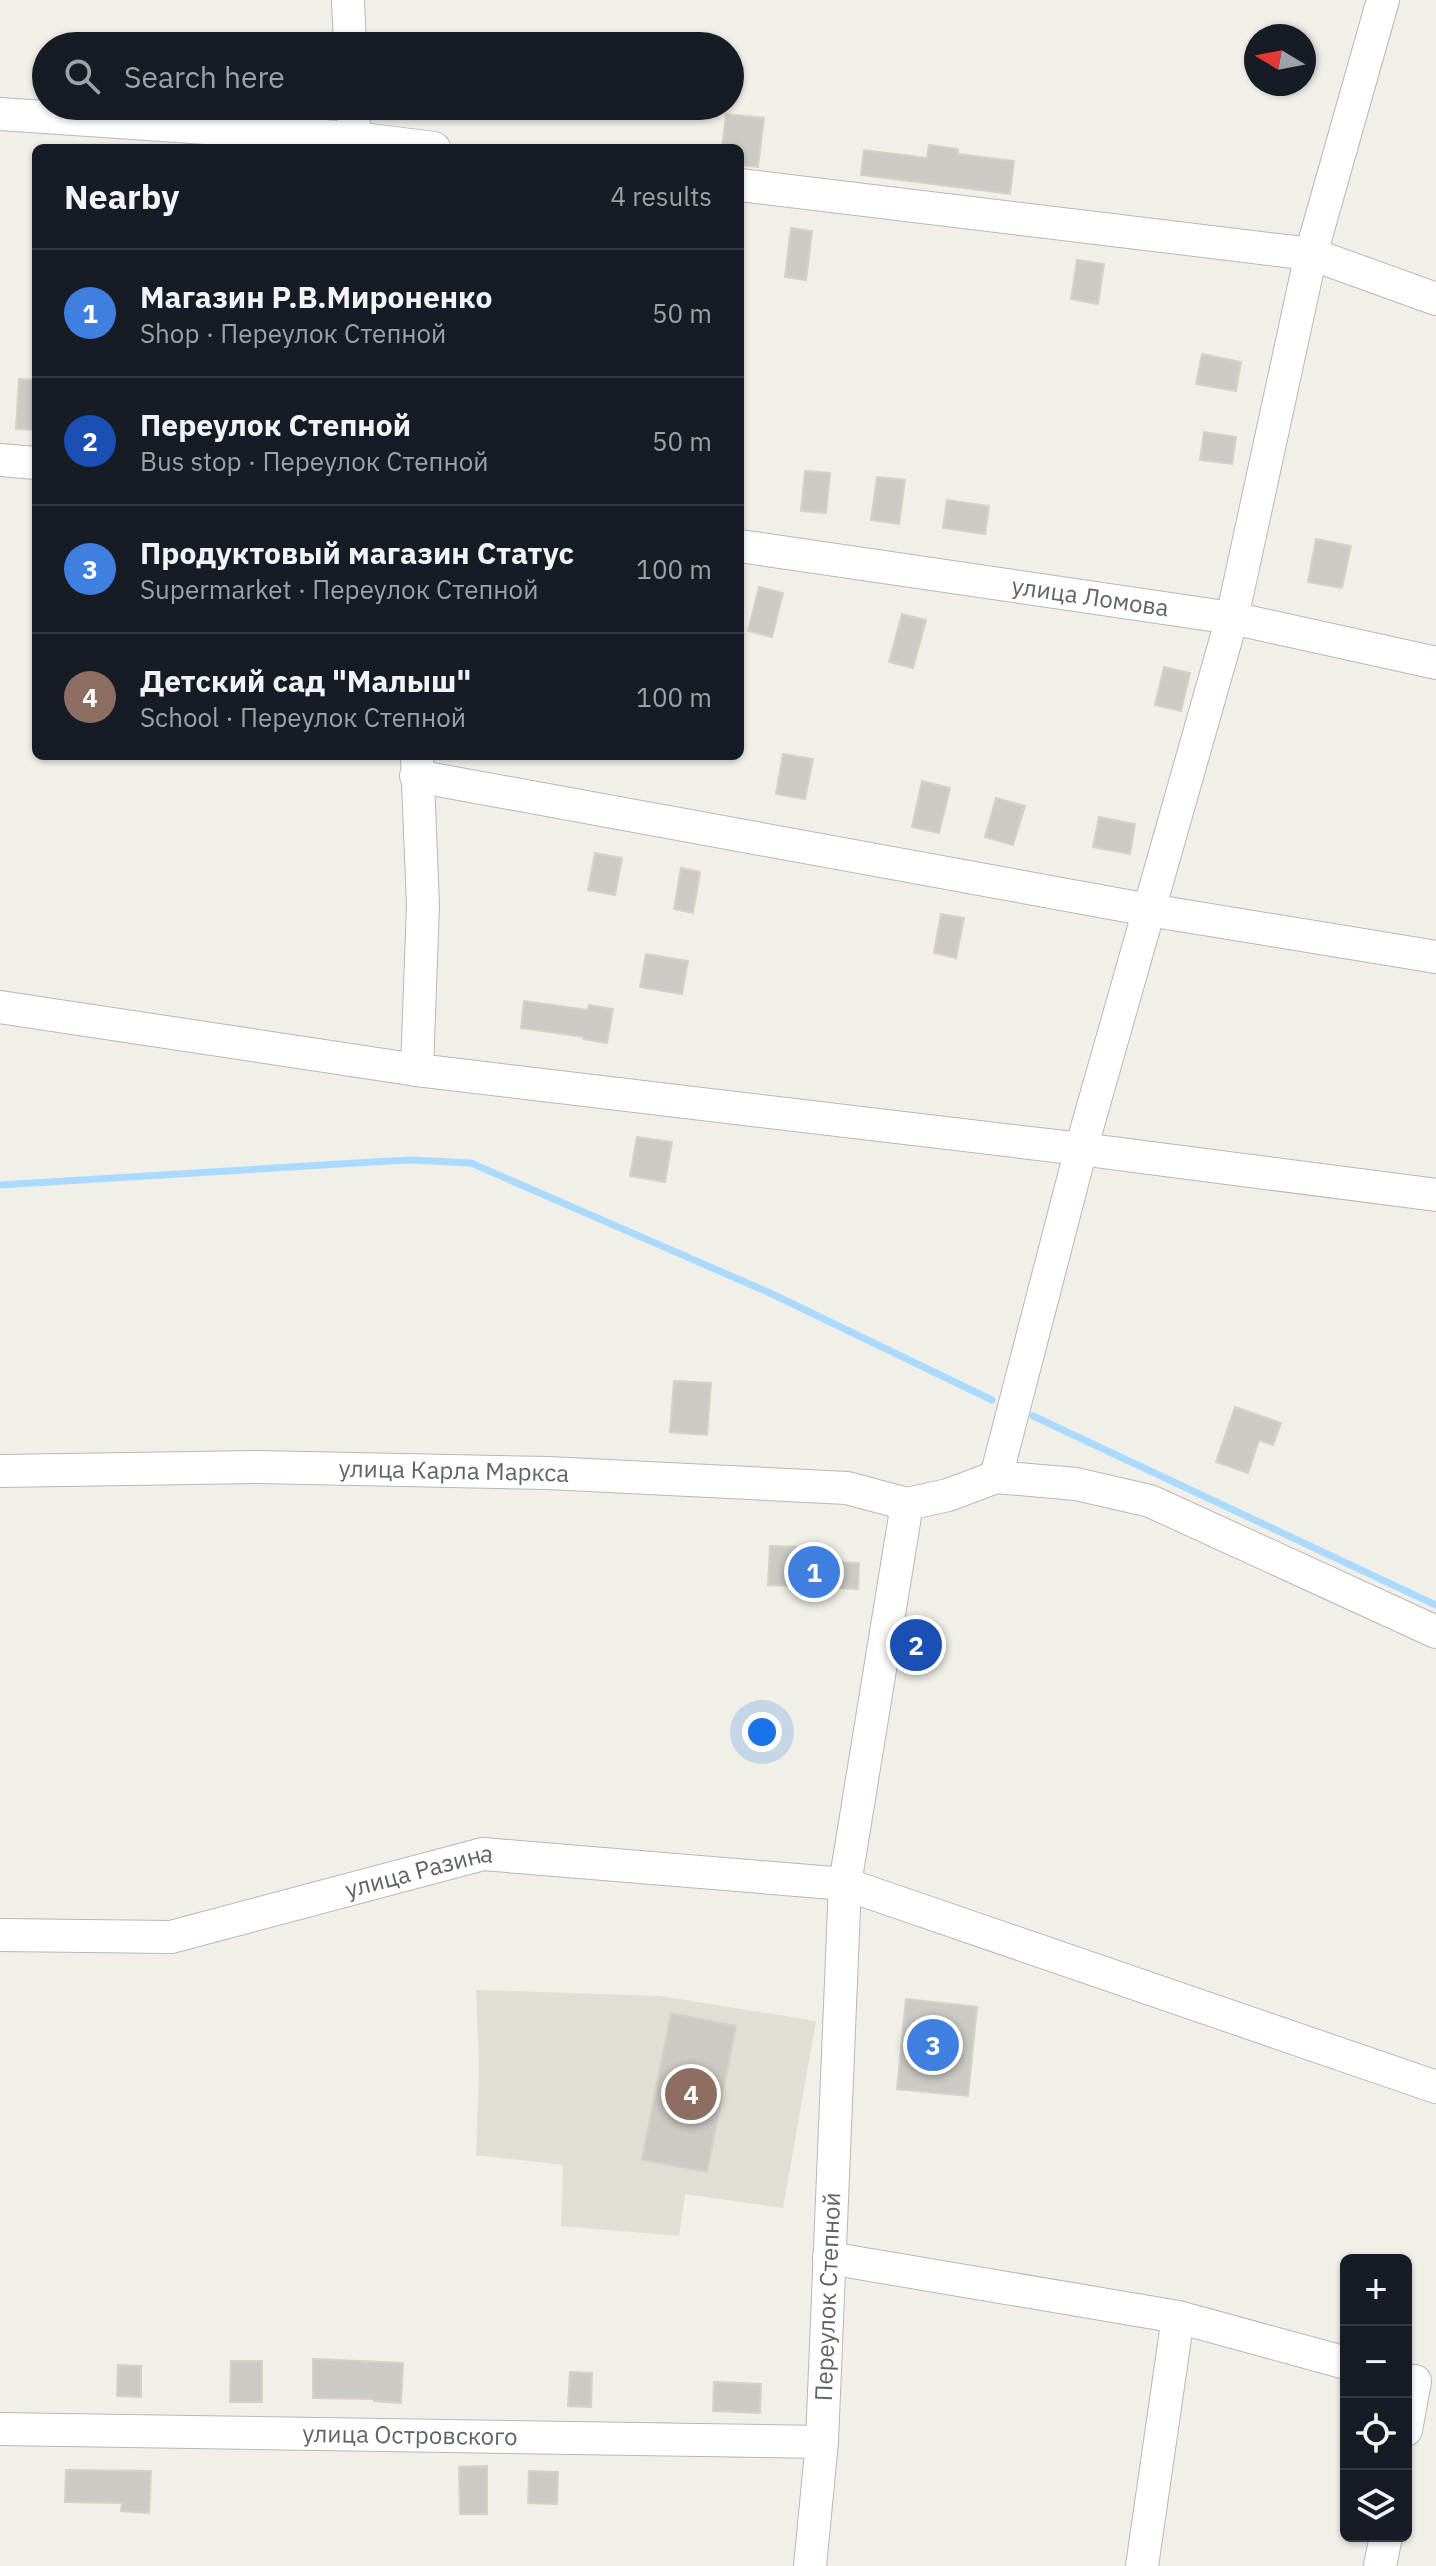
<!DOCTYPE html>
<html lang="en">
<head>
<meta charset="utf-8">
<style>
	body { margin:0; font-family:"IBM Plex Sans",sans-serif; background:#20242c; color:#f1f3f6 }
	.controls { position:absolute; right:24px; bottom:24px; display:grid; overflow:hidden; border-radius:12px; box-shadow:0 2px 6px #0004 }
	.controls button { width:72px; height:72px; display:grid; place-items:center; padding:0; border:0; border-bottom:2px solid #363941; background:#171b24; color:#f1f3f6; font:40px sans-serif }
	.compass { position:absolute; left:1244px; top:24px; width:72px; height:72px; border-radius:50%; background:#171b24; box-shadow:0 2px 6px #0004; rotate:280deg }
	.you { position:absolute; left:762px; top:1732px; width:28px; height:28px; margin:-20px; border:6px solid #fff; border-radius:50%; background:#1a73e8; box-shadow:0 0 0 12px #1a73e833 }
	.badge { display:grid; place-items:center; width:52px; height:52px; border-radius:50%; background:#ea4335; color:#fff; font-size:26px; font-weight:700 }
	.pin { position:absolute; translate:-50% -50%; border:4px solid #fff; box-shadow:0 2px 8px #0006 }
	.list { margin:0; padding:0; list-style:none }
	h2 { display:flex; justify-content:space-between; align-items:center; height:104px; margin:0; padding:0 32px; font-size:34px }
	h2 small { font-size:26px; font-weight:400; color:#9ea1a6 }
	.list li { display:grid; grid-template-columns:52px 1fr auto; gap:24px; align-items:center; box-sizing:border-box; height:128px; padding:0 32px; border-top:2px solid #363941 }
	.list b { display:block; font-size:30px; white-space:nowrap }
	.list p { margin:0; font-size:26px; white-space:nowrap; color:#9ea1a6 }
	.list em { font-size:26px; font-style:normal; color:#9ea1a6 }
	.icon { flex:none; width:44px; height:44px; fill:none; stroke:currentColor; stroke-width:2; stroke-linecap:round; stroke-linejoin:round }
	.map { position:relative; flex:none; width:1436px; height:2566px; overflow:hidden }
	.search { position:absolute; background:#171b24; box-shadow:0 2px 6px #0004; left:32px; top:32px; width:712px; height:88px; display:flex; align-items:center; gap:20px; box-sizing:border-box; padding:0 28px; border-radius:44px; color:#9ea1a6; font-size:30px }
	.panel { position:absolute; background:#171b24; box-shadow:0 2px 6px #0004; left:32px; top:144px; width:712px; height:616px; border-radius:12px }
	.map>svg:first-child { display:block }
	.education { fill:#e1ded6 }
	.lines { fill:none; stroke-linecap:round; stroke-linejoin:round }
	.stream { stroke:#aadaff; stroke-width:7 }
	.building { fill:#cccac5; stroke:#d6d1c6; stroke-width:2 }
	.minor-casing { stroke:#b5b8bc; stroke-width:34 }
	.minor { stroke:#fff; stroke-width:32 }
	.labels { text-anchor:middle; stroke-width:6; stroke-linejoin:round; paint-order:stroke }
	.street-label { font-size:24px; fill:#5f6368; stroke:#fff }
</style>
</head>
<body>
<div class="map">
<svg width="1436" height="2566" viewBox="0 0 1436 2566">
	<rect width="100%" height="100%" fill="#f1efe8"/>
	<path class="education" d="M476,1990L660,1996L816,2021L783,2208L685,2194L679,2236L561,2226L563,2165L476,2155L479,2067Z"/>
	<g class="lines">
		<g class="stream">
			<path d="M0,1185L372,1162L411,1160L471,1163L770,1293L992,1400"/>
			<path d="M1033,1416L1436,1605"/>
		</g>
	</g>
	<g class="building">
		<path d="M726,114L764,118L758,167L740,165V148H722Z"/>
		<path d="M929,145L958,149V154L1014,161L1010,194L861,175L864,150L927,158Z"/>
		<path d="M791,228L812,231L806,280L785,277Z"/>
		<path d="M1077,260L1104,264L1098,304L1071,299Z"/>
		<path d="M1202,354L1241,362L1236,391L1196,384Z"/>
		<path d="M19,379L36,380V430L16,429Z"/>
		<path d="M1204,432L1236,437L1232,464L1200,460Z"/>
		<path d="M805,471L830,473L826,513L801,511Z"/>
		<path d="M877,477L905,480L899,524L871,520Z"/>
		<path d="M947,500L989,506L985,534L943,528Z"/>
		<path d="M1316,539L1351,546L1342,588L1308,582Z"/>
		<path d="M759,587L783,593L772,637L748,631Z"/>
		<path d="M902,614L926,620L913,668L889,662Z"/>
		<path d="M1164,667L1190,673L1181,711L1155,705Z"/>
		<path d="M783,754L813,759L805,799L776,794Z"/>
		<path d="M922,781L950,788L939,833L912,827Z"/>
		<path d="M996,798L1025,806L1013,845L985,837Z"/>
		<path d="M1099,817L1135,824L1130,854L1093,847Z"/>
		<path d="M595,853L622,858L615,895L588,890Z"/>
		<path d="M681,868L700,872L693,913L674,909Z"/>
		<path d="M941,914L964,918L956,958L934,953Z"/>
		<path d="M646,954L688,961L682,994L640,987Z"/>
		<path d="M524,1001L588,1010L589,1005L613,1009L607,1043L583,1039L584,1037L521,1028Z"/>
		<path d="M637,1137L672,1142L665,1182L630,1176Z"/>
		<path d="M674,1381L711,1383L707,1435L670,1432Z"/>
		<path d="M1235,1407L1281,1423L1273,1445L1259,1440L1248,1473L1216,1462Z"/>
		<path d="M770,1546L806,1547L805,1561L859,1563L858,1589L768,1585Z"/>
		<path d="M906,1999L977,2007L968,2096L897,2089Z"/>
		<path d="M671,2013L736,2026L707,2172L642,2160Z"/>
		<path d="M313,2359L403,2363L401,2403L374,2401V2399L313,2398Z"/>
		<path d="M231,2361H262V2402H230Z"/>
		<path d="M118,2365L141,2366V2397L117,2396Z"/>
		<path d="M570,2372L592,2373L591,2407L568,2406Z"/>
		<path d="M714,2382L761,2384L760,2413L713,2411Z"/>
		<path d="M487,2466V2514H460L459,2467Z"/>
		<path d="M66,2470L151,2471L149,2513L121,2511L122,2503L65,2502Z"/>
		<path d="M529,2471L558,2472L557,2504L528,2503Z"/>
	</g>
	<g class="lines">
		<defs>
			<g id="minor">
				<path d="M348,0L350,46"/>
				<path d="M353,106L355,148"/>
				<path d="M0,114L354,138L434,148"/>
				<path d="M740,185L1311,254L1436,299"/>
				<path d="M0,460L36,463"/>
				<path id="s1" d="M740,546L1232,618L1436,663"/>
				<path d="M417,757L423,905L417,1070"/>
				<path d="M416,776L1149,910L1436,957"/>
				<path d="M0,1007L417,1070L1081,1149L1436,1195"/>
				<path id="s2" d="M0,1471L258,1467L548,1473L847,1488L907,1504L948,1495L996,1477L1076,1484L1150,1501L1436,1632"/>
				<path d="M996,1477L1081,1149L1232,618L1311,254L1383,0"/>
				<path id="s3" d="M0,1935L171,1937L483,1854L845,1884L1436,2087"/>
				<path d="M829,2258L1178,2317L1346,2363"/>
				<path id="s4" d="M0,2429L822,2442"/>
				<path d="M1406,2430L1415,2381"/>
				<path id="s5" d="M810,2566L822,2442L845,1884L907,1504"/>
				<path d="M1142,2566L1178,2317"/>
				<path d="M1380,2566L1386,2536"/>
			</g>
		</defs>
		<use href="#minor" class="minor-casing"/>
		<use href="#minor" class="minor"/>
	</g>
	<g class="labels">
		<g class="street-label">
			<text dy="8" stroke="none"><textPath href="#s1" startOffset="354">улица Ломова</textPath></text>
			<text dy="8" stroke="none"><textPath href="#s2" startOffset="454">улица Карла Маркса</textPath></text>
			<text dy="8" stroke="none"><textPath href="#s3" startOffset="428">улица Разина</textPath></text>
			<text dy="8" stroke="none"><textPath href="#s5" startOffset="270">Переулок Степной</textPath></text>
			<text dy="8" stroke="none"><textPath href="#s4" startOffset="410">улица Островского</textPath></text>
		</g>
	</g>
</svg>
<div class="controls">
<button>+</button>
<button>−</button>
<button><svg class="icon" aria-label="locate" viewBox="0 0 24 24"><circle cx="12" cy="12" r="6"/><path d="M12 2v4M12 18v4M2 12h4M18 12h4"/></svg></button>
<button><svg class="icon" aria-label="layers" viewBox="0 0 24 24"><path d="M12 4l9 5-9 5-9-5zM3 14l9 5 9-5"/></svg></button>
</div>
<svg class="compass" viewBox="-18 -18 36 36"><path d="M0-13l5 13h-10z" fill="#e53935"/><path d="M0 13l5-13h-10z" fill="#9ea1a6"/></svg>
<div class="you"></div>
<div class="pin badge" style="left:814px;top:1572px;background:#3f7fe0">1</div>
<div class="pin badge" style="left:916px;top:1645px;background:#1a4fb4">2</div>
<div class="pin badge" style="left:933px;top:2045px;background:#3f7fe0">3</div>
<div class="pin badge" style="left:691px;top:2094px;background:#8d6e63">4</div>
<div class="search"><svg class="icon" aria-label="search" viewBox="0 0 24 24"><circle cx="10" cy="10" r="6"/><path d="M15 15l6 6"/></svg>Search here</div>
<section class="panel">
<h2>Nearby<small>4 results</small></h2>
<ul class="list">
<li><span class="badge" style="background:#3f7fe0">1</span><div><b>Магазин Р.В.Мироненко</b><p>Shop · Переулок Степной</p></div><em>50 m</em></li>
<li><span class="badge" style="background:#1a4fb4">2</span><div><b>Переулок Степной</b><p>Bus stop · Переулок Степной</p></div><em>50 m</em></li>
<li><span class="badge" style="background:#3f7fe0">3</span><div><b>Продуктовый магазин Статус</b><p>Supermarket · Переулок Степной</p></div><em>100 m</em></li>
<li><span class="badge" style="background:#8d6e63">4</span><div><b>Детский сад &quot;Малыш&quot;</b><p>School · Переулок Степной</p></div><em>100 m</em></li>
</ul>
</section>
</div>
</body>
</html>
